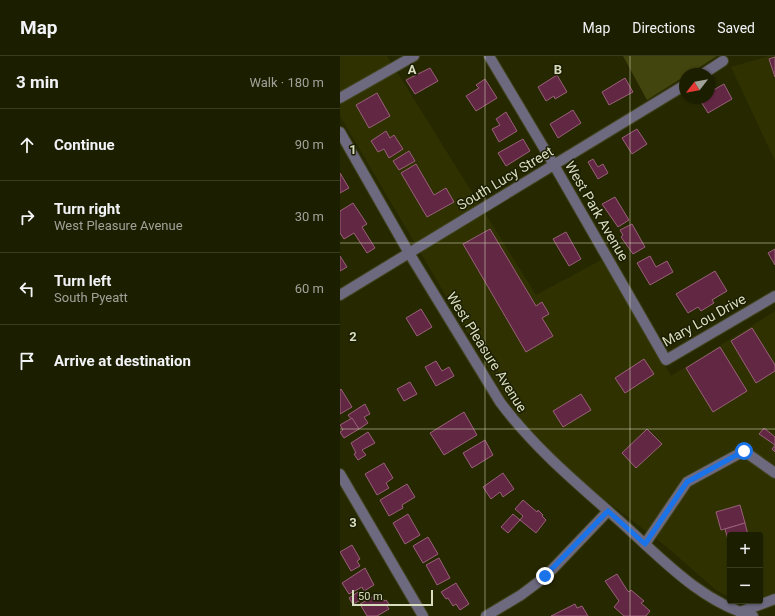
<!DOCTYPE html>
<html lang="en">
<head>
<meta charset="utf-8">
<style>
	body { margin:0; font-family:Roboto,sans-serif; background:#25270a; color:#f1f3f6 }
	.controls { position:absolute; right:12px; bottom:12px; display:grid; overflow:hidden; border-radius:4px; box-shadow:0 1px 3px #0004 }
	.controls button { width:36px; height:36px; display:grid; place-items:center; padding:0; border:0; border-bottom:1px solid #3a3c22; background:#1c1e00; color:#f1f3f6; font:20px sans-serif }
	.compass { position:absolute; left:339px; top:12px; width:36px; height:36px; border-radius:50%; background:#1c1e00; box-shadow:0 1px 3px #0004; rotate:239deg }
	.scale { position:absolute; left:12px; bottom:10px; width:81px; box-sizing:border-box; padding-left:4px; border:2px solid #d9ddc0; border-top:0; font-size:11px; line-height:14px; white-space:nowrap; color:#d9ddc0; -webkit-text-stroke:3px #1c1e02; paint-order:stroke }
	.stop { position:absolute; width:12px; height:12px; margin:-9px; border:3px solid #1a73e8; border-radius:50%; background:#fff }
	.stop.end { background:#1a73e8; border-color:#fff; box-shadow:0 1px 4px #0008 }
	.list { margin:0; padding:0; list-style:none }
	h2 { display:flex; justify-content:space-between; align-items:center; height:52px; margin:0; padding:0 16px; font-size:17px }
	h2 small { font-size:13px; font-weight:400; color:#a0a299 }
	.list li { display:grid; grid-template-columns:26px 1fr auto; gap:12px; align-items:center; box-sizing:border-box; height:72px; padding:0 16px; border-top:1px solid #3a3c22 }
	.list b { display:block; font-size:15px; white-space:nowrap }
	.list p { margin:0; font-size:13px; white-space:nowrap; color:#a0a299 }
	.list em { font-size:13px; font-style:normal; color:#a0a299 }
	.icon { flex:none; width:22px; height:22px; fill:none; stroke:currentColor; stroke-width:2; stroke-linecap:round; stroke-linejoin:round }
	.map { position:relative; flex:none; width:435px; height:560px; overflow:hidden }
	header { display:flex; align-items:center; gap:24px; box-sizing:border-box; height:56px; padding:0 20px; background:#1c1e00; border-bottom:1px solid #3a3c22 }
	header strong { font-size:19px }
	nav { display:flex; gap:22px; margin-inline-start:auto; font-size:14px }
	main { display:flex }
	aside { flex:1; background:#1c1e00 }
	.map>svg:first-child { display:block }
	.built { fill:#2f3200 }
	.green { fill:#42450d }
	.building { fill:#622743; stroke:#996179 }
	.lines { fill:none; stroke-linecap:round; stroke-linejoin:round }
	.minor-casing { stroke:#43451f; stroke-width:12 }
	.minor { stroke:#6d697f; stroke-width:10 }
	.route { stroke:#1a73e8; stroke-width:5 }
	.grid { fill:none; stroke:#d9ddc0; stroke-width:1; stroke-opacity:0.55 }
	.labels { text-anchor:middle; stroke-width:3; stroke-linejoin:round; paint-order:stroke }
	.street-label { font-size:14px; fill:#d9ddc0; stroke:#1c1e02 }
	.grid-label { font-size:13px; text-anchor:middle; font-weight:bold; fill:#d9ddc0; stroke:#1c1e02; stroke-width:3; stroke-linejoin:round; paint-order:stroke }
</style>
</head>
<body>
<header>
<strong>Map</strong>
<nav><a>Map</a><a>Directions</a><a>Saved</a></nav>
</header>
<main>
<aside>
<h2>3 min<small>Walk · 180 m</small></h2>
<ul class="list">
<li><svg class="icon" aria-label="ahead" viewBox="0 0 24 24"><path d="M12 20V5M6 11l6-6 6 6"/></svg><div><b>Continue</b></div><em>90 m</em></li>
<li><svg class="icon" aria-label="right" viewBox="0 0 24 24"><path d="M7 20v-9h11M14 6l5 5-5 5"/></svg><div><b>Turn right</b><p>West Pleasure Avenue</p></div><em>30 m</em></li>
<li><svg class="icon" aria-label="left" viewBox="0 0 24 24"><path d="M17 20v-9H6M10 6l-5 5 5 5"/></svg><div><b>Turn left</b><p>South Pyeatt</p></div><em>60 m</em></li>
<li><svg class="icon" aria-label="arrive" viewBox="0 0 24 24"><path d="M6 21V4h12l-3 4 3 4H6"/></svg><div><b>Arrive at destination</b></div></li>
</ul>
</aside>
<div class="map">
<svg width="435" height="560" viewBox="0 0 435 560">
	<rect width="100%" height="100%" fill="#262800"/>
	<g class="built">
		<path d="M0,0H47L196,239L263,203L331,320L435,255V537L431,540L421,546L411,547L400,545H420V479H390V542L376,534L328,492L230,417L186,370L166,342L0,60Z"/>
		<path d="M429,0H435V105L391,11Z"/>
	</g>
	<path class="green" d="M283,0H377L349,18H345V20L307,44Z"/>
	<g class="building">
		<path d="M435,1V21L429,3Z"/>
		<path d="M90,12L98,25L75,38L66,24Z"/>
		<path d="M217,19L227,36L215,43L214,40L206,45L198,31Z"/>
		<path d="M285,22L293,36L269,49L262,36Z"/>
		<path d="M145,23L157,42L136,55L126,40L139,32L136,29Z"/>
		<path d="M384,28L392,43L368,57L360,44L369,42L371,38L370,36Z"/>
		<path d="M37,37L50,60L29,72L16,49Z"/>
		<path d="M233,54L241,67L218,82L210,68Z"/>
		<path d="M166,56L177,75L159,86L152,73L160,69L156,63Z"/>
		<path d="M297,73L307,88L292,98L282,82Z"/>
		<path d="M46,75L50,82L54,79L63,93L49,102L44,93L38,96L31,85Z"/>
		<path d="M183,83L190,95L166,110L158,97Z"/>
		<path d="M69,95L75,105L59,114L53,105Z"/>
		<path d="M253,103L258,111L263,108L268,117L258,123L248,106Z"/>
		<path d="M76,108L94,139L106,132L114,146L87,161L61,117Z"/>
		<path d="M0,117L9,132L0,137Z"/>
		<path d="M275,141L289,164L278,171L262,148Z"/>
		<path d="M13,147L27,168L22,171L35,192L27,197L14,177L4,183L0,177V155Z"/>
		<path d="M292,168L305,191L293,198L281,181L283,179L280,174Z"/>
		<path d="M150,173L196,250L202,246L209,258L202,262L213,280L186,296L123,188Z"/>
		<path d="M226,176L241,203L229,210L213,183Z"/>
		<path d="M435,193V209L428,197Z"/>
		<path d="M0,200L7,211L0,215Z"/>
		<path d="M310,200L316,211L327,205L333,216L310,229L297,207Z"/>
		<path d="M375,215L387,235L372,244L374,247L361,255L358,251L348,257L336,238Z"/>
		<path d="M81,253L92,271L77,280L66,262Z"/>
		<path d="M412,272L435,309V315L416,327L391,285Z"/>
		<path d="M380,291L407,335L373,356L346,312Z"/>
		<path d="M304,303L314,318L285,337L275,322Z"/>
		<path d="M96,305L102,315L109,311L114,320L96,330L85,311Z"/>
		<path d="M70,326L77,338L64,345L57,333Z"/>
		<path d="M1,333L12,351L0,358V334Z"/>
		<path d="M241,338L251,354L223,371L213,355Z"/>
		<path d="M25,348L30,358L24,361L28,367L19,373L8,359Z"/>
		<path d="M124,356L137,379L104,399L90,377Z"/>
		<path d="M12,362L19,373L4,382L0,376L3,374L0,369Z"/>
		<path d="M424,372L435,381V396L432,393L435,389L419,378Z"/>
		<path d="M307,373L322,388L296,412L282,397Z"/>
		<path d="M28,376L35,387L22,394L26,399L18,404L14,398L16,397L11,387Z"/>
		<path d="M145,384L153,399L132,412L123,397Z"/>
		<path d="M44,407L53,422L46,427L49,432L37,439L25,418Z"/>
		<path d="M163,417L174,433L163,441L160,436L151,443L143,431Z"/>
		<path d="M67,428L75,441L62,449L63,452L49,460L40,444Z"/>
		<path d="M183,444L197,456L198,454L203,459L202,460L206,464L196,477L180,464L183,460L175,453Z"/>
		<path d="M400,449L405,467L381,474L376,456Z"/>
		<path d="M68,458L80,479L65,488L53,467Z"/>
		<path d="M173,458L180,464L168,477L161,471Z"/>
		<path d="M405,467L408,479H390V491L385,473Z"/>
		<path d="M88,481L98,498L83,507L73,490Z"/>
		<path d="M12,489L20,503L17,505L20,510L11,515L0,496Z"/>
		<path d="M99,502L110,522L97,529L86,509Z"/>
		<path d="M25,512L34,529L24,535L22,531L9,538L2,527Z"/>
		<path d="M277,518L287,534L289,536L291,534L304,545L301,547L310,555L306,560H284L274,551L279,545L265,525Z"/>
		<path d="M116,527L129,548L120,554L116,548L113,550L108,542L106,543L101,536Z"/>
		<path d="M18,536L23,543L13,548L9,542Z"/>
		<path d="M39,537L44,545L46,544L49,548L47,550L49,553L37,560H27L20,548Z"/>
		<path d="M235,548L237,552L242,550L248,560H211Z"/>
	</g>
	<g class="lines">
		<defs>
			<g id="minor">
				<path d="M149,0L214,109L326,304L435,240"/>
				<path d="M363,18L383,5"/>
				<path d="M0,42L74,0"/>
				<path d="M0,76L69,197L160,346C195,393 239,429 283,468C321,502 361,546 413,560"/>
				<path d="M0,239L345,29"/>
				<path d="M0,418L83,560"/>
				<path d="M305,488L347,426L404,395L435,417"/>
				<path d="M400,556L435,543"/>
				<path d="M146,560L181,539L205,521L268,455"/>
			</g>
		</defs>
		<use href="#minor" class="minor-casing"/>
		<use href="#minor" class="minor"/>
	</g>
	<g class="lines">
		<path class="route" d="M205,520L268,455L305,488L347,426L404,395"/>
	</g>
	<path class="grid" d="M145,0V560M290,0V560M0,187H435M0,373H435"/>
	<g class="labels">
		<g class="street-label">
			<text transform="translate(165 122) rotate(-31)" y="5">South Lucy Street</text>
			<text transform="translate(257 155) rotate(60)" y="5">West Park Avenue</text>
			<text transform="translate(364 264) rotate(-29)" y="5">Mary Lou Drive</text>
			<text transform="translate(147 296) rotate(58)" y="5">West Pleasure Avenue</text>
		</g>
	</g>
	<g class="grid-label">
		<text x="72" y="18">A</text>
		<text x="218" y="18">B</text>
		<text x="13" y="98">1</text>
		<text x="13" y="285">2</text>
		<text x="13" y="471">3</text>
	</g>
</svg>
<div class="controls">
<button>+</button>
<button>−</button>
</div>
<svg class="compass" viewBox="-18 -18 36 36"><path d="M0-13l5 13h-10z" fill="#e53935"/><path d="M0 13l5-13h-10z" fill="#a0a299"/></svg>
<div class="scale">50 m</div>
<div class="stop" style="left:404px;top:395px"></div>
<div class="stop end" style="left:205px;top:520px"></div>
</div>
</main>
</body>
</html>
